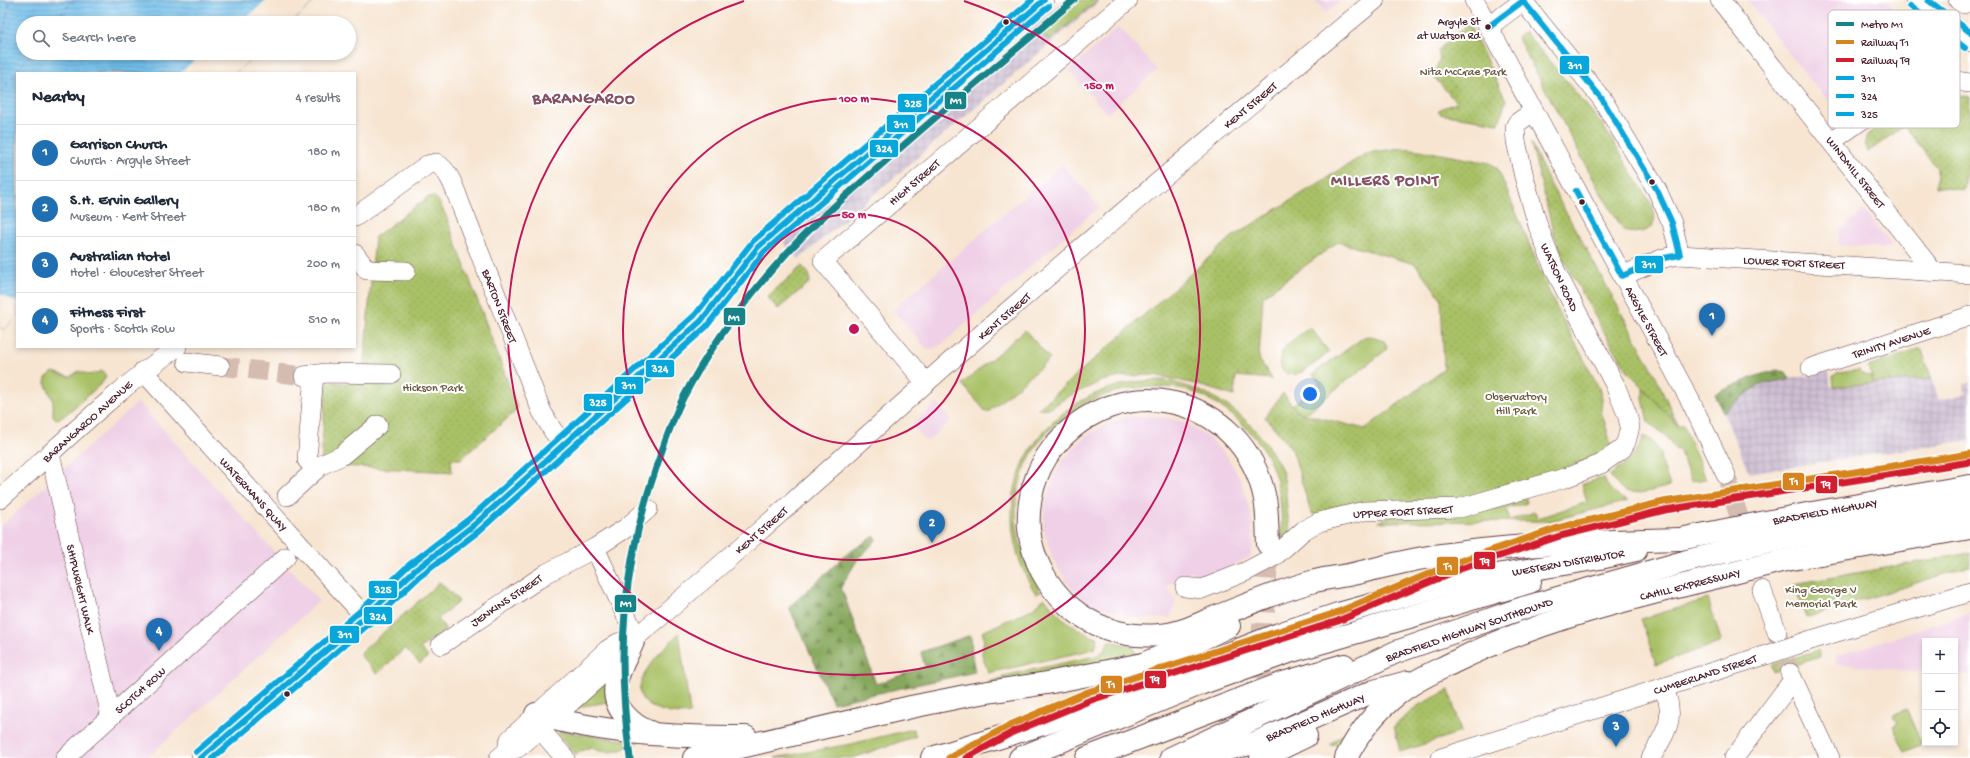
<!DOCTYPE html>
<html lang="en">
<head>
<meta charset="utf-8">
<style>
	body { margin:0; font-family:"Gochi Hand",sans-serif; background:#f2f2f3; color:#1f2937 }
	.controls { position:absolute; right:12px; bottom:12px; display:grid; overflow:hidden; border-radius:0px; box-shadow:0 2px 6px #0003 }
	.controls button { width:36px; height:36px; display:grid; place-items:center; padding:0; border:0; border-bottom:1px solid #e0e1e3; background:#fff; color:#1f2937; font:20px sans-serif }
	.you { position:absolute; left:1310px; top:394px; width:14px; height:14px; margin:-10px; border:3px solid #fff; border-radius:50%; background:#1a73e8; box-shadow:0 0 0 6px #1a73e833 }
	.badge { display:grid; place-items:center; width:26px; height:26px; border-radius:50%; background:#1f6fb2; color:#fff; font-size:13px; font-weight:700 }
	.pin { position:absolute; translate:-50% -33px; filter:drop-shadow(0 1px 2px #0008) }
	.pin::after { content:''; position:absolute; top:21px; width:14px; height:12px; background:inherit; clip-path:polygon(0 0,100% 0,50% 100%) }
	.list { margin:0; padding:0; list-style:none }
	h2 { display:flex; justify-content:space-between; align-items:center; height:52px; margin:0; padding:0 16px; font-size:17px }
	h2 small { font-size:13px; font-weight:400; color:#747a83 }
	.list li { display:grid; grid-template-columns:26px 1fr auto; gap:12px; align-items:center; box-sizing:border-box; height:56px; padding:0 16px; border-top:1px solid #e0e1e3 }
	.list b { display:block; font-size:15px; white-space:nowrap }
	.list p { margin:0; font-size:13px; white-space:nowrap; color:#747a83 }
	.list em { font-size:13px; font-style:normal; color:#747a83 }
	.icon { flex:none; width:22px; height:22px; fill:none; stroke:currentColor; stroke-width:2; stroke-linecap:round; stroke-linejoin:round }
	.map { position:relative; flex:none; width:1970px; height:758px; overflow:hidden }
	.search { position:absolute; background:#fff; box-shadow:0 2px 6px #0003; left:16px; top:16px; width:340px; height:44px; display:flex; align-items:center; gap:10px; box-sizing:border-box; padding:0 14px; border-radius:22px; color:#747a83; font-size:15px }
	.panel { position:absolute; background:#fff; box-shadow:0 2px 6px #0003; left:16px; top:72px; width:340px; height:276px; border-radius:0px }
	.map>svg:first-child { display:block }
	.built { fill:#efd0e6 }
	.industrial { fill:url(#industrial-grid) }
	.green { fill:#a9c166; stroke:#7a7048 }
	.forest { fill:url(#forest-firs); stroke:#686343 }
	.park { fill:url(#park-dots); stroke:#7a7048 }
	.water { fill:url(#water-rules); stroke:#5e6f8b }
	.pier { fill:#f7e5d1 }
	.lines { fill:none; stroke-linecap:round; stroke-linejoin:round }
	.ferry { stroke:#58576e; stroke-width:1; stroke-dasharray:5 4; stroke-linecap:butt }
	.minor-tunnel { stroke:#d4bdb0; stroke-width:19; stroke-dasharray:19 10; stroke-linecap:butt }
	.highway-tunnel { stroke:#d4bdb0; stroke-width:22; stroke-dasharray:22 11; stroke-linecap:butt }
	.minor-casing { stroke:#643d44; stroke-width:20 }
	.highway-casing { stroke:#643d44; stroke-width:24 }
	.minor { stroke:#fff; stroke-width:19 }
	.highway { stroke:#fff; stroke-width:22 }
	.minor-bridge-casing { stroke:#643d44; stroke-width:20; stroke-linecap:butt }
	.highway-bridge-casing { stroke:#643d44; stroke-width:24; stroke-linecap:butt }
	.minor-bridge { stroke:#fff; stroke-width:19 }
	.highway-bridge { stroke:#fff; stroke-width:22 }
	.bus-1-casing { stroke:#fff; stroke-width:9 }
	.bus-2-casing { stroke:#fff; stroke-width:9 }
	.bus-3-casing { stroke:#fff; stroke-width:9 }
	.bus-1 { stroke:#07a6db; stroke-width:6 }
	.bus-2 { stroke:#07a6db; stroke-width:6 }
	.bus-3 { stroke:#07a6db; stroke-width:6 }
	.rail-1-casing { stroke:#fff; stroke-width:10 }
	.rail-2-casing { stroke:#fff; stroke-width:10 }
	.rail-1 { stroke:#d6841f; stroke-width:7 }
	.rail-2 { stroke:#d11f2f; stroke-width:7 }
	.metro-1-casing { stroke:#fff; stroke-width:10 }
	.metro-1 { stroke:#168388; stroke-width:7 }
	.ring { fill:none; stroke:#c2185b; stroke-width:2 }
	.bus-dot { fill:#4a1f2b; stroke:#fff; stroke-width:1.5 }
	.labels { text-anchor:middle; stroke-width:4; stroke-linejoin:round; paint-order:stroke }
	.bus-label { font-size:11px; fill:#4a1f2b; stroke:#fff; text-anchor:end }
	.park-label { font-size:12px; fill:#6b5840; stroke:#fff }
	.street-label { font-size:12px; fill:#4a1f2b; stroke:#fff }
	.district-label { font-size:16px; font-weight:bold; letter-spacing:1px; fill:#845062; stroke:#fff }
	.key { fill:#fff; stroke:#c9bcbf; stroke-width:1 }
	.key-label { font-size:11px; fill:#4a1f2b }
	.centre { fill:#c2185b; stroke:#fff; stroke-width:2 }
	.ring-label { font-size:12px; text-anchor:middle; font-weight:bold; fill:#c2185b; stroke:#fff; stroke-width:4; stroke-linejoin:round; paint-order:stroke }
	.line-badge { stroke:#fff; stroke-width:1.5 }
	.badge-label { font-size:11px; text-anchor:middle; font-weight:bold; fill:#fff }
</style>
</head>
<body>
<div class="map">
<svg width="1970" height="758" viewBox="0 0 1970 758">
	<defs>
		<pattern id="industrial-grid" width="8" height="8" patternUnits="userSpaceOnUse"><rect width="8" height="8" fill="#cdbed2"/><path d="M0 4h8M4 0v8" fill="none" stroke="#b2a3b4"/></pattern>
		<pattern id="forest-firs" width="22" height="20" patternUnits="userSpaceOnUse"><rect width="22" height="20" fill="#86a75b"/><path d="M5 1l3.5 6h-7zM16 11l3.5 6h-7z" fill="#70874b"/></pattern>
		<pattern id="park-dots" width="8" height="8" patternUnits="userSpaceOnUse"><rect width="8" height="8" fill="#a9c166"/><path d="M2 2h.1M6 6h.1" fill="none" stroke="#93a559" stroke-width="1.8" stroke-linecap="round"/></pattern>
		<pattern id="water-rules" width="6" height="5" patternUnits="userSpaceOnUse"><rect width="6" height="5" fill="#71bfeb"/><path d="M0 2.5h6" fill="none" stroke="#5f9bbf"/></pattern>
	</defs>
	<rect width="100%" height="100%" fill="#fff"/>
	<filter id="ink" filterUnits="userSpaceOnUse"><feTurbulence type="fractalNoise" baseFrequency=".025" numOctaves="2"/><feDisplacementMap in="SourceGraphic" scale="8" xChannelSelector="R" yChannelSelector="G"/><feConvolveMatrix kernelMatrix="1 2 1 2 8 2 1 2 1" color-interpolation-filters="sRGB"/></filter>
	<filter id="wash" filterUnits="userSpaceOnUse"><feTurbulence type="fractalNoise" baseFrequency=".012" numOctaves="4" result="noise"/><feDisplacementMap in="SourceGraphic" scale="16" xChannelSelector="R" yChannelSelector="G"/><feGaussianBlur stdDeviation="0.9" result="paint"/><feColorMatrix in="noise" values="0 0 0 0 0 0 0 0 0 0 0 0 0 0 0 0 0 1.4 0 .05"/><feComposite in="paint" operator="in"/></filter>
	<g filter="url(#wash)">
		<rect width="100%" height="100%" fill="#f7e5d1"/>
		<g class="built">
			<path d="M1315,0H1341L1326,13Z"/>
			<path d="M1747,0H1886L1904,20L1934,40L1842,109L1829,101L1811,81Z"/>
			<path d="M1119,27L1157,70L1107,114L1069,70Z"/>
			<path d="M1062,164L1099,207L941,345L932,349L926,348L893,310Z"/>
			<path d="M1864,211L1892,245L1889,248L1838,245L1839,231Z"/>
			<path d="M138,402L319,601L147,758H0V527Z"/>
			<path d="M937,403L951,420L927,442L912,425Z"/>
			<path d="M1157,416L1184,422L1206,436L1226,455L1241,481L1251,513L1253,541L1251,557L1205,578L1191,571L1167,586L1176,603L1170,618H1137L1093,605L1072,589L1053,559L1043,528L1045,504L1054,475L1063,460L1086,436L1116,420L1130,417Z"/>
			<path d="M1970,613V676L1955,675V641H1925V672L1836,664V656Z"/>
		</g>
		<g class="industrial">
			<path d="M1065,0H1101L799,259L783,242Z"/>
			<path d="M1829,372L1831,387L1932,379L1939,400L1965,394L1964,383L1970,382V440L1749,473L1723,412L1760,384Z"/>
		</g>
		<g class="green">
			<path d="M1077,0H1098L1049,41L1041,31Z"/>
			<path d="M1310,327L1329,352C1318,361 1289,389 1280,365C1277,347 1298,337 1310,327Z"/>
			<path d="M1025,330L1050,359L987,413L962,384Z"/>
			<path d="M1368,336L1384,341L1387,346L1386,350L1305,414L1297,412L1292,405L1320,384L1313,374L1364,337Z"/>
			<path d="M1859,370L1864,375L1871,376L1874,383L1834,387L1833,376L1837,373Z"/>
			<path d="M79,371L89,375L102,371L106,376L102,383L63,417L56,419L53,416V400L45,383L46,378L53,372L70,377Z"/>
			<path d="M1160,380C1204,387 1241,408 1267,445C1272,453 1279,462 1282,471C1288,491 1285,512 1291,532L1281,538C1284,491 1275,453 1239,421C1223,407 1205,395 1184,389C1173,387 1162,387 1151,387C1090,388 1033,425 1019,487C1010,524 1023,561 1041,592L1036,594C972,493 1044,382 1160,380Z"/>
			<path d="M1643,387L1678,426L1683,424L1706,479L1691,481L1679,449L1676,450L1665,435L1648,422L1643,399Z"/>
			<path d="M1644,436L1652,441L1662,456L1660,457L1670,486C1646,492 1625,502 1610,475C1624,465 1639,453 1644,436Z"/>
			<path d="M1603,478C1609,489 1616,497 1628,501L1550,521L1378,522L1386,517L1526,498L1527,503L1506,509L1510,520L1535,512L1538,518L1587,502L1582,484Z"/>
			<path d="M1045,598C1056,615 1079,633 1098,638L1095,648L1090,650L988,673L982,654L984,638L982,632L1032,609Z"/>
			<path d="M1708,599L1721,640L1719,643L1656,664L1641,619Z"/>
			<path d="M679,633L690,713C680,715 667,713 657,709C614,694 663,649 679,633Z"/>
			<path d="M1108,641L1133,646L1136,654L989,685V681L1003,679V676L1096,656L1105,650Z"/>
			<path d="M1818,650L1820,657L1773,672L1771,665Z"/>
			<path d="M606,676L609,702L583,706L574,710Z"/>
			<path d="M1906,709L1922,744L1905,752L1893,726L1897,723L1893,715Z"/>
			<path d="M1352,724L1356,728L1339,748L1335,744L1331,745V743L1346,732Z"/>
			<path d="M913,729L916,736L853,758H775L851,744Z"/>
			<path d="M559,731L638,742C622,750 608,757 591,747L575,754L559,735Z"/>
		</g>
		<g class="forest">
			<path d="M1777,370L1786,372L1790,379L1760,384L1723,412L1715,394L1753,377Z"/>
			<path d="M875,536L876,540L856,562L841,587L876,684L925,667L921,652L971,635L972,656L975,672L833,703L789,607L848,553Z"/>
		</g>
		<g class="park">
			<path d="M1469,24L1506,100L1499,123L1440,114L1438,112L1442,108L1457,103L1433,76L1440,59L1438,50Z"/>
			<path d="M1525,32L1602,124L1652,205C1653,210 1656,216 1654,221C1651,234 1633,234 1624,231L1602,195L1517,37Z"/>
			<path d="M1939,93L1970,97V154L1964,190L1936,187L1937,168L1904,126L1868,152L1865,142L1867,135C1889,118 1911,99 1939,93Z"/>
			<path d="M1531,143L1547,178L1655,374L1678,426L1628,371L1602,329L1567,266L1554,235Z"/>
			<path d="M1401,148L1419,150L1490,163L1498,169L1552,299L1599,388L1602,399L1601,410L1611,444L1594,458L1467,501L1317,516L1311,513L1292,449L1265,417L1283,393L1297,412L1365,429L1444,369L1441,298L1415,264L1338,242L1263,296L1259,359L1272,379L1236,376L1234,396L1195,384L1154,375L1124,376L1102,381L1067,397L1051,408L1038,409L1232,237L1367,153Z"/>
			<path d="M433,196L438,200L446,216L518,409L461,459H451L452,472L321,465L326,382L362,384L375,237L428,197Z"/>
			<path d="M802,266L809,274L810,282L778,309L767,297Z"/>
			<path d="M1921,348L1932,379L1874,383L1868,367Z"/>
			<path d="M1970,553V566L1806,618L1794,584Z"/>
			<path d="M440,582L459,601L438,619L445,628V631L420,648L428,657L420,664L405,648L377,674L359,654Z"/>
			<path d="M1449,690L1461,732L1400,752L1394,726L1419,705Z"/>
		</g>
		<path class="water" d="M0,0H316L291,23H23V53H258L235,73H17V317L5,328L2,329L0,328Z"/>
		<g class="pier">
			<path d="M266,0H316L291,23H241Z"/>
			<path d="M202,53L207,54L258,53L235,73H180Z"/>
			<path d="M0,294L17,302V320H14L5,328L2,329L0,328Z"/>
		</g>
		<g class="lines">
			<g class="ferry">
				<path d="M55,23L73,0"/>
				<path d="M0,52L10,0"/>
				<path d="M0,93L31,53"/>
			</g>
		</g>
	</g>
	<g filter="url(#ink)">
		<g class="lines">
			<g class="minor-tunnel">
				<path d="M220,366L304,376"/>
				<path d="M1726,475L1762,590"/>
				<path d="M1777,634L1790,673"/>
			</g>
			<path class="highway-tunnel" d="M1258,711L1268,544"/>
			<defs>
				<g id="minor">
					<path d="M1474,0L1691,402L1726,475"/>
					<path d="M1522,0L1602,99L1657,190L1672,223L1680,255"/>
					<path d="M1720,0L1932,270"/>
					<path d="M1915,0L1949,27"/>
					<path d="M1958,0L1964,4"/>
					<path d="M1488,27L1523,1"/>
					<path d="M1965,38L1970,42"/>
					<path d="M1832,141L1911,85L1929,79H1941L1970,83"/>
					<path d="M355,217L427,165L436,163C451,171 456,194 462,208L542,412L553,431L564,444"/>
					<path d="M355,254L367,270L406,271"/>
					<path d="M1622,276L1664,258L1680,255L1970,274"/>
					<path d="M187,362L220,366"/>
					<path d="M1811,368L1970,316"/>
					<path d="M143,371L365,617"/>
					<path d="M314,374L307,460L316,470"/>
					<path d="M304,376L326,373L391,374"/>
					<path d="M926,383L823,261L1128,0"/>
					<path d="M52,462L111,716"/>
					<path d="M287,496L321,465L341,456L378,425"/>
					<path d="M0,499C58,447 113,393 177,347"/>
					<path d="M595,548L626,528L648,509"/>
					<path d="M1185,587L1202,589L1247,571L1275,556L1304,530L1319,522L1364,511L1460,508L1565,478L1601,464L1622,449L1626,442L1630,427L1627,414L1615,385L1555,270L1538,226L1524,177L1516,141L1515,127L1517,123L1534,111"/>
					<path d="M1762,590L1777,632"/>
					<path d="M1811,640L1970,592"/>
					<path d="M441,645L547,573L595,548L636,637"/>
					<path d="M1790,673L1830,758"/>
					<path d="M532,720L565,758"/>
					<path d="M508,745L510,739L607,650L618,643L635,637"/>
					<path d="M65,758L286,557"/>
					<path d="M201,758L365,617L414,571L474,525L701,321L714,306L758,247L1044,0"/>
					<path d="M499,758L507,751L518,748L552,719L619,659L636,637C745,547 848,452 953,359C1092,237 1233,118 1375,0"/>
					<path d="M1441,758L1769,654"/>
					<path d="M1651,758C1667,729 1676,721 1664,687"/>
					<path d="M1734,758L1793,680"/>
				</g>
				<g id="highway">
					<path d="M1812,513L1970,486"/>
					<path d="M1817,533L1970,507"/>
					<path d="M1268,544C1267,529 1268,514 1265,499C1244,394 1117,365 1052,449C1035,471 1027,501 1029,529C1032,559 1047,587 1070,607C1096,629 1126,638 1160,635C1179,634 1196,625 1213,618C1247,605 1280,590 1315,581C1325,578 1337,577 1348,575C1380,568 1410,559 1442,555C1521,544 1601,541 1680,539"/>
					<path d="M1820,554L1970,528"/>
					<path d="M633,642C623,665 604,691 624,714C631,722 640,729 650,732"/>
					<path d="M536,714C603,734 676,737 746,737"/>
					<path d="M1192,757L1255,743L1374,691L1408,682"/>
					<path d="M694,758L911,707L975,694L1047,683L1143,664L1191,644L1229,626"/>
					<path d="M932,758L1043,724L1103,703L1279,634L1338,614L1454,582L1600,558L1636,550"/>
					<path d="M1020,758L1200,684L1292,651L1530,582"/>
					<path d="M1087,758L1283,683L1344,665"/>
					<path d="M1171,758L1396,652L1526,607L1687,561"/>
					<path d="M1261,758L1306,736"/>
					<path d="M1346,758C1359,732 1377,710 1399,693C1415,680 1434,672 1452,663C1528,625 1611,603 1693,583"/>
				</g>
			</defs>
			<use href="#minor" class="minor-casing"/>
			<use href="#highway" class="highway-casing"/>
			<use href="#minor" class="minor"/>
			<use href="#highway" class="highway"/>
			<defs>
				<path id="minor-bridge" d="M1769,654L1811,640"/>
				<g id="highway-bridge">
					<path d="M1680,539L1812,513"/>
					<path d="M1687,561L1770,541L1817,533"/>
					<path d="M1693,583L1781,561L1820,554"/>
				</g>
			</defs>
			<use href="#minor-bridge" class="minor-bridge-casing"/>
			<use href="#highway-bridge" class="highway-bridge-casing"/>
			<use href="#minor-bridge" class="minor-bridge"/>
			<use href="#highway-bridge" class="highway-bridge"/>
			<defs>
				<g id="bus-1">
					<path d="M1488,27L1523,1L1602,99L1657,190L1672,223L1680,255L1664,258L1622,276L1576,191"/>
					<path d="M201,758L365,617L414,571L474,525L701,321L758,247L1044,0"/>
				</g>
				<g id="bus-2">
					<path d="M1910,6L1965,48"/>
					<path d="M213,758L370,623L419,577L479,531L706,327L764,252L1049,6"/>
				</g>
				<g id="bus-3">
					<path d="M1928,0L1970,32"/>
					<path d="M196,752L360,611L409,565L469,519L695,315L753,241L1032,0"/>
				</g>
			</defs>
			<use href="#bus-1" class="bus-1-casing"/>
			<use href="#bus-2" class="bus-2-casing"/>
			<use href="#bus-3" class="bus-3-casing"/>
			<use href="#bus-1" class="bus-1"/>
			<use href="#bus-2" class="bus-2"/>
			<use href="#bus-3" class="bus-3"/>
			<defs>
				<path id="rail-1" d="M949,758L1010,725L1088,692L1336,613L1457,562L1558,528L1663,502L1970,454"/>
				<path id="rail-2" d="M966,758L1013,732L1091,700L1338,621L1460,569L1560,536L1665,510L1970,462"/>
			</defs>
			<use href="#rail-1" class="rail-1-casing"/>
			<use href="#rail-2" class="rail-2-casing"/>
			<use href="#rail-1" class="rail-1"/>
			<use href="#rail-2" class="rail-2"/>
			<defs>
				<path id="metro-1" d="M630,758C616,655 622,567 656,468C664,444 672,420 683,398C710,346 747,297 786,254C818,219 854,189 889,158C950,104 1012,53 1074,0"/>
			</defs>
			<use href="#metro-1" class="metro-1-casing"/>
			<use href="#metro-1" class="metro-1"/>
		</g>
	</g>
	<g class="ring">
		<circle cx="854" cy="329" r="115"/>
		<circle cx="854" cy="329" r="231"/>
		<path d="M964 1A346 346 0 1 1 744 1"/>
	</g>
	<g class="bus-dot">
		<circle cx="1006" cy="22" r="3.5"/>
		<circle cx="1488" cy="27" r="3.5"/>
		<circle cx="1652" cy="182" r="3.5"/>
		<circle cx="1582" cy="202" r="3.5"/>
		<circle cx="287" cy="694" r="3.5"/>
	</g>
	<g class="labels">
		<g class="bus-label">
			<text x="1480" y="25">Argyle St<tspan x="1480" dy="14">at Watson Rd</tspan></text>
		</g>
		<g class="park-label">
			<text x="1463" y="75">Nita McCrae Park</text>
			<text x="433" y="391">Hickson Park</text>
			<text x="1516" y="400">Observatory<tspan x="1516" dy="14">Hill Park</tspan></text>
			<text x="1821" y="593">King George V<tspan x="1821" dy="14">Memorial Park</tspan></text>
		</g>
		<g class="street-label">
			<text transform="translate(1250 105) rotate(-40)" y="4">KENT STREET</text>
			<text transform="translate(1856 172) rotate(52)" y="4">WINDMILL STREET</text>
			<text transform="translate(914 182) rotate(-41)" y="4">HIGH STREET</text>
			<text transform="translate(1794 262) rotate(3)" y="4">LOWER FORT STREET</text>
			<text transform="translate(1560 277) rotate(65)" y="4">WATSON ROAD</text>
			<text transform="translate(500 306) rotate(69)" y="4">BARTON STREET</text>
			<text transform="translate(1004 316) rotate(-41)" y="4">KENT STREET</text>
			<text transform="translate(1647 321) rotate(62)" y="4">ARGYLE STREET</text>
			<text transform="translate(1891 342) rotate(-18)" y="4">TRINITY AVENUE</text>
			<text transform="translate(87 421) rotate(-42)" y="4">BARANGAROO AVENUE</text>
			<text transform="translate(254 494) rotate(48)" y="4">WATERMANS QUAY</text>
			<text transform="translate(1403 511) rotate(-3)" y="4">UPPER FORT STREET</text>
			<text transform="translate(1825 511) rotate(-10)" y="4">BRADFIELD HIGHWAY</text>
			<text transform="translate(761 530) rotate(-41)" y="4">KENT STREET</text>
			<text transform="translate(1568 562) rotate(-10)" y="4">WESTERN DISTRIBUTOR</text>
			<text transform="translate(1690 584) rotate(-14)" y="4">CAHILL EXPRESSWAY</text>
			<text transform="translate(81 589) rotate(77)" y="4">SHIPWRIGHT WALK</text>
			<text transform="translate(506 600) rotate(-34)" y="4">JENKINS STREET</text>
			<text transform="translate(1469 629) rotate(-19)" y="4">BRADFIELD HIGHWAY SOUTHBOUND</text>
			<text transform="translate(1705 674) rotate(-18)" y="4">CUMBERLAND STREET</text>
			<text transform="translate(140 690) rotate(-42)" y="4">SCOTCH ROW</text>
			<text transform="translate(1315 717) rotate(-23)" y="4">BRADFIELD HIGHWAY</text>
		</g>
		<g class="district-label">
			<text x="584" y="103">BARANGAROO</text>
			<text x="1385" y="185">MILLERS POINT</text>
		</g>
	</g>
	<rect x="1828" y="10" width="132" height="118" rx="6" class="key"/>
	<rect x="1836" y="22" width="18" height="4" fill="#168388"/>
	<rect x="1836" y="40" width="18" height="4" fill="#d6841f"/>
	<rect x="1836" y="58" width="18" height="4" fill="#d11f2f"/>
	<rect x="1836" y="76" width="18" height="4" fill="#07a6db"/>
	<rect x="1836" y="94" width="18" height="4" fill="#07a6db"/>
	<rect x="1836" y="112" width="18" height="4" fill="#07a6db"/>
	<g class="key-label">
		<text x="1861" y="28">Metro M1</text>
		<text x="1861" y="46">Railway T1</text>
		<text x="1861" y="64">Railway T9</text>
		<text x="1861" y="82">311</text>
		<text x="1861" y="100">324</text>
		<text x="1861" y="118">325</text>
	</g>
	<circle cx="854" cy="329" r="6" class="centre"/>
	<g class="ring-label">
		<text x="1099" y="89">150 m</text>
		<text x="854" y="102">100 m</text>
		<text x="854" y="218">50 m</text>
	</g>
	<g class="line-badge">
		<rect x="1559" y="55" width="31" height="20" rx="4" fill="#07a6db"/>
		<rect x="944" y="91" width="23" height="19" rx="4" fill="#168388"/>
		<rect x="897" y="93" width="31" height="20" rx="4" fill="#07a6db"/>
		<rect x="886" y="114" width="30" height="19" rx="4" fill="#07a6db"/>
		<rect x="869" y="139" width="30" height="19" rx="4" fill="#07a6db"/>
		<rect x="1634" y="255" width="30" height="19" rx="4" fill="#07a6db"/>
		<rect x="723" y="307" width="23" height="19" rx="4" fill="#168388"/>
		<rect x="645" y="359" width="30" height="19" rx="4" fill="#07a6db"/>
		<rect x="614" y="376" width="30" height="19" rx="4" fill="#07a6db"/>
		<rect x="583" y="393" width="30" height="19" rx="4" fill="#07a6db"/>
		<rect x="1782" y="472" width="23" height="19" rx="4" fill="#d6841f"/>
		<rect x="1815" y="475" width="23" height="19" rx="4" fill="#d11f2f"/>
		<rect x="1473" y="551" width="23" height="19" rx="4" fill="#d11f2f"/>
		<rect x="1436" y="556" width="23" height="20" rx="4" fill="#d6841f"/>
		<rect x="368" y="580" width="30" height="19" rx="4" fill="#07a6db"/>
		<rect x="614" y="594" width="23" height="19" rx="4" fill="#168388"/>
		<rect x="363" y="606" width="30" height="19" rx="4" fill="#07a6db"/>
		<rect x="329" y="625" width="31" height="19" rx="4" fill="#07a6db"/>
		<rect x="1144" y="670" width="23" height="19" rx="4" fill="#d11f2f"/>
		<rect x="1100" y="675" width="23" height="19" rx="4" fill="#d6841f"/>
	</g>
	<g class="badge-label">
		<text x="1575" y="69">311</text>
		<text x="956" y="104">M1</text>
		<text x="913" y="107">325</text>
		<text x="901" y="128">311</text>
		<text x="884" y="152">324</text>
		<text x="1649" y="268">311</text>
		<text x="734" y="321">M1</text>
		<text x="660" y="372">324</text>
		<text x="629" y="389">311</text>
		<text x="598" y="406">325</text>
		<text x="1794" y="485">T1</text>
		<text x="1826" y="488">T9</text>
		<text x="1485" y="565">T9</text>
		<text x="1448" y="570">T1</text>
		<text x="383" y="593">325</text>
		<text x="626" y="607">M1</text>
		<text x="378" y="620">324</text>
		<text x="345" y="638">311</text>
		<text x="1155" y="683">T9</text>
		<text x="1111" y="688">T1</text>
	</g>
</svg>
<div class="controls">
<button>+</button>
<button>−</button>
<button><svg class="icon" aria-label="locate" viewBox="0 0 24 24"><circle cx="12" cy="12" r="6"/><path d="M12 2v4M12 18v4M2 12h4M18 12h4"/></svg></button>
</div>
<div class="you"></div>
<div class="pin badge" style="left:1712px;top:336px">1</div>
<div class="pin badge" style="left:932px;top:543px">2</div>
<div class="pin badge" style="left:1616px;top:747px">3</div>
<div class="pin badge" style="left:159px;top:651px">4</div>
<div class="search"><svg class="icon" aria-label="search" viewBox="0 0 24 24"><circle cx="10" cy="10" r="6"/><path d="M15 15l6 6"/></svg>Search here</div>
<section class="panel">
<h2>Nearby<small>4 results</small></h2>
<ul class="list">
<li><span class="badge">1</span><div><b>Garrison Church</b><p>Church · Argyle Street</p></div><em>180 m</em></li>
<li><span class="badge">2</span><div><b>S.H. Ervin Gallery</b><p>Museum · Kent Street</p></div><em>180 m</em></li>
<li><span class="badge">3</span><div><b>Australian Hotel</b><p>Hotel · Gloucester Street</p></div><em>200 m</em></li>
<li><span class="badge">4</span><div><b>Fitness First</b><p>Sports · Scotch Row</p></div><em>510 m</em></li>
</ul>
</section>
</div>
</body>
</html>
